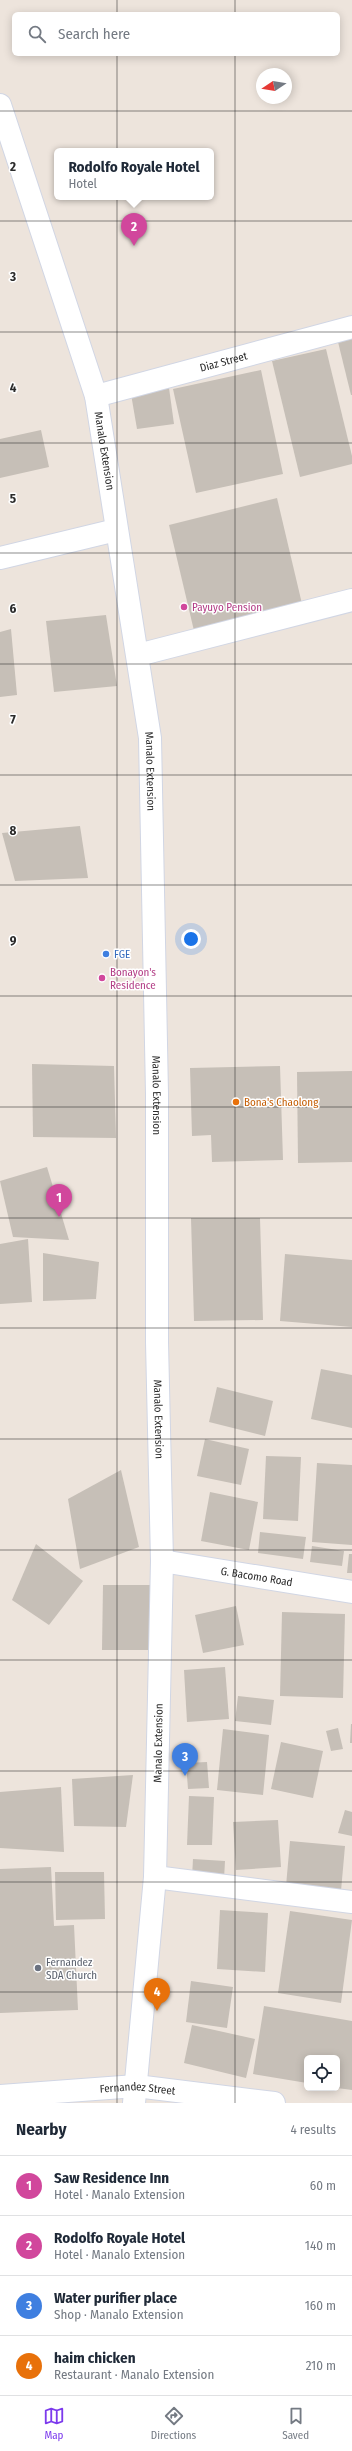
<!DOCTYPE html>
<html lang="en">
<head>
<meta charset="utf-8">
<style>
	body { margin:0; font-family:"Fira Sans Condensed",sans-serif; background:#f2f2f3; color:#1f2937 }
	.controls { position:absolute; right:12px; bottom:12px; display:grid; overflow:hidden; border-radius:6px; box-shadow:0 2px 10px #0003 }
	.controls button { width:36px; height:36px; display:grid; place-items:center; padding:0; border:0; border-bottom:1px solid #e0e1e3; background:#fff; color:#1f2937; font:20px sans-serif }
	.compass { position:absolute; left:256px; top:68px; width:36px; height:36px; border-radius:50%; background:#fff; box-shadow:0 2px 10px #0003; rotate:258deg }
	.you { position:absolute; left:191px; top:939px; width:14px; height:14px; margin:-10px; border:3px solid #fff; border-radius:50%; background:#1a73e8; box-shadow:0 0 0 6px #1a73e833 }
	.badge { display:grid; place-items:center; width:26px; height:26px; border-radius:50%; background:#7c3aed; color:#fff; font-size:13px; font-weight:700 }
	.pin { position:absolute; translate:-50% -33px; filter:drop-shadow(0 1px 2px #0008) }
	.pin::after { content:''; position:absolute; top:21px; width:14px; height:12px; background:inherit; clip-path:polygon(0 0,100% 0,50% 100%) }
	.popup { position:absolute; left:54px; top:148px; width:160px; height:52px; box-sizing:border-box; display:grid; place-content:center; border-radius:6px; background:#fff; filter:drop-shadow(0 1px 3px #0005); font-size:13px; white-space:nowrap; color:#747a83 }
	.popup b { font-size:15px; color:#1f2937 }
	.popup::after { content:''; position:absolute; left:50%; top:100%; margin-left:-8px; border:8px solid transparent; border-top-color:#fff }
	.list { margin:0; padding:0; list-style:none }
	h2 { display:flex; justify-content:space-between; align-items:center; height:52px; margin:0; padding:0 16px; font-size:17px }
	h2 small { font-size:13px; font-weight:400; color:#747a83 }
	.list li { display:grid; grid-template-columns:26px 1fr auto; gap:12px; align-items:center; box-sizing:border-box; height:60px; padding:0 16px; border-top:1px solid #e0e1e3 }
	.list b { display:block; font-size:15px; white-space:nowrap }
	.list p { margin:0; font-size:13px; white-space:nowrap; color:#747a83 }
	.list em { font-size:13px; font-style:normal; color:#747a83 }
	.icon { flex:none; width:22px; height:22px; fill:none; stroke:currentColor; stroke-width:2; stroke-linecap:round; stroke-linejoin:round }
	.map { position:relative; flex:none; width:352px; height:2103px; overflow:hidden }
	.search { position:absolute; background:#fff; box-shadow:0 2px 10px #0003; left:12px; right:12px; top:12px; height:44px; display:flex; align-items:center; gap:10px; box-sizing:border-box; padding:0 14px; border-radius:6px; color:#747a83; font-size:15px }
	.sheet { height:292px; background:#fff }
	nav { display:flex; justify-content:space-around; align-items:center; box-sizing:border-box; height:56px; border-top:1px solid #e0e1e3; background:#fff; font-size:11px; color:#747a83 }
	nav a { display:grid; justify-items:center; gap:2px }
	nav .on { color:#7c3aed }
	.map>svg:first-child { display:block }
	.building { fill:#c6bfb7 }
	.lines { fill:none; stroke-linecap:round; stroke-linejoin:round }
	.minor-casing { stroke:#d1d6e4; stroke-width:24 }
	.minor { stroke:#fff; stroke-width:22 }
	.grid { fill:none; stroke:#2b2b2b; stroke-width:1; stroke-opacity:0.55 }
	.hotel-dot { fill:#d1479c; stroke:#fff; stroke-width:1.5 }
	.shop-dot { fill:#3f7fe0; stroke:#fff; stroke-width:1.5 }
	.food-dot { fill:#e8710a; stroke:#fff; stroke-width:1.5 }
	.worship-dot { fill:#6b7280; stroke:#fff; stroke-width:1.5 }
	.labels { text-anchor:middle; stroke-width:3; stroke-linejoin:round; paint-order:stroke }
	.street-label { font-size:11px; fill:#2b2b2b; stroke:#fff }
	.hotel-label { font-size:11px; fill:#b23c85; stroke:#fff; text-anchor:start }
	.shop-label { font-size:11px; fill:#366cbe; stroke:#fff; text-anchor:start }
	.food-label { font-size:11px; fill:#c56008; stroke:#fff; text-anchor:start }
	.worship-label { font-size:11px; fill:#5b616d; stroke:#fff; text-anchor:start }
	.grid-label { font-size:13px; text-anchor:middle; font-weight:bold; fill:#2b2b2b; stroke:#fff; stroke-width:3; stroke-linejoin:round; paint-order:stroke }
</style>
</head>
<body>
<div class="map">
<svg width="352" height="2103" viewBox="0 0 352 2103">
	<rect width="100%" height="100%" fill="#ede4dc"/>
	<g class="building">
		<path d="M352,338V395H351L338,342Z"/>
		<path d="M326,349L352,456V464L300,477L272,361Z"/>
		<path d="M261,370L283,474L196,493L173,389Z"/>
		<path d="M169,388L174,424L137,429L131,394Z"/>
		<path d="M41,430L49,467L0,478V439Z"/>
		<path d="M277,498L303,608L195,635L169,525Z"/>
		<path d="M106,615L117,686L54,692L46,621Z"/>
		<path d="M11,629L17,695L0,697V632Z"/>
		<path d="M80,826L88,878L15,881L2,833Z"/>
		<path d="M32,1064L114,1066L116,1138L33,1137Z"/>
		<path d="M280,1066L283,1160L212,1162L211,1135L192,1136L190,1068Z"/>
		<path d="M352,1071V1162L298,1163L297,1072Z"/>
		<path d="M47,1167L69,1240L13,1237L0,1181Z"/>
		<path d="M191,1218H260L263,1320L194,1321Z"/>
		<path d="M28,1239L32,1302L0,1304V1244Z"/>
		<path d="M43,1253L99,1262L96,1299L43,1301Z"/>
		<path d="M285,1254L352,1260V1327L280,1321Z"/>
		<path d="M321,1369L352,1375V1428L311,1419Z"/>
		<path d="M217,1387L273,1401L265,1436L209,1422Z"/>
		<path d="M205,1439L249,1449L241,1485L197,1476Z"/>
		<path d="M266,1456L301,1457L298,1521L263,1519Z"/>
		<path d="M317,1463L352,1465V1545L312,1542Z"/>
		<path d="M121,1470L139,1547L80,1569L68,1499Z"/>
		<path d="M210,1492L258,1502L249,1550L201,1541Z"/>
		<path d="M260,1532L306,1537L303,1559L258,1553Z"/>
		<path d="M36,1544L83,1581L49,1625L12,1600Z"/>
		<path d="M312,1546L344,1551L342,1566L310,1562Z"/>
		<path d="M349,1554H352V1573H347Z"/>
		<path d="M103,1585H157L156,1650H102Z"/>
		<path d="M236,1606L244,1645L203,1653L195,1615Z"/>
		<path d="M282,1612L345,1614L343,1698L280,1696Z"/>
		<path d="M225,1667L229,1719L187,1722L184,1670Z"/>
		<path d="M238,1696L274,1700L271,1725L235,1721Z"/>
		<path d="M351,1724H352V1743H350Z"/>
		<path d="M338,1728L343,1749L331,1751L326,1731Z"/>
		<path d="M223,1729L269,1735L263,1795L217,1790Z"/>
		<path d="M281,1742L323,1751L313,1798L271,1789Z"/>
		<path d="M207,1762L209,1788L188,1789L186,1763Z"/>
		<path d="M133,1775L126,1827L74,1826L72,1779Z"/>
		<path d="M61,1787L64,1852L0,1848V1792Z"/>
		<path d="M189,1796L214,1797L212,1845H187Z"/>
		<path d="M345,1810L352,1812V1836L338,1833Z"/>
		<path d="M278,1820L281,1867L236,1870L233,1822Z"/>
		<path d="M290,1841L345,1846L341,1891L286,1886Z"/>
		<path d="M193,1859L225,1861L224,1879L192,1877Z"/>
		<path d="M51,1867L54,1926L74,1925L78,2010L0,2013V1869Z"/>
		<path d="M55,1872H104L105,1919L56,1920Z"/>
		<path d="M220,1910L268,1913L265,1972L217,1969Z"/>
		<path d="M290,1911L352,1920L341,2003L278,1993Z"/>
		<path d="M191,1981L233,1987L227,2028L186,2022Z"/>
		<path d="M264,2006L352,2021V2090L337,2088V2058H307V2083L253,2074Z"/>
		<path d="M192,2025L255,2039L246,2078L184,2063Z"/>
	</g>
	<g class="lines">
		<defs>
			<g id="minor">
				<path id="s1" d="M0,105L96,396L150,738L157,1094V1342L162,1561L155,1877L134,2103"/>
				<path id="s2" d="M96,396L352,327"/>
				<path d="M0,558L116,530"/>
				<path d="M138,655L352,600"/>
				<path id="s3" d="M162,1561L352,1592"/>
				<path d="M155,1877L352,1902"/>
				<path id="s4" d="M0,2096L136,2086L274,2103"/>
			</g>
		</defs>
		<use href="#minor" class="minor-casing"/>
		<use href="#minor" class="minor"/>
	</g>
	<path class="grid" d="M117,0V14M235,0V14M117,54V2103M235,54V2103M0,111H352M0,221H352M0,332H352M0,443H352M0,553H352M0,664H352M0,775H352M0,885H352M0,996H352M0,1107H352M0,1218H352M0,1328H352M0,1439H352M0,1550H352M0,1660H352M0,1771H352M0,1882H352M0,1992H352"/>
	<g class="hotel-dot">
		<circle cx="184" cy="607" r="4"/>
		<circle cx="102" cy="978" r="4"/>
	</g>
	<circle class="shop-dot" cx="106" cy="954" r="4"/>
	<circle class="food-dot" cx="236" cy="1102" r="4"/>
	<circle class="worship-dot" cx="38" cy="1968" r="4"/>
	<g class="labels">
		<g class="street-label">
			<text dy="4" stroke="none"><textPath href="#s2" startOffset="132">Diaz Street</textPath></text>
			<text dy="4" stroke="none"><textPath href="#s1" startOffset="362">Manalo Extension</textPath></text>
			<text dy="4" stroke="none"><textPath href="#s1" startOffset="686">Manalo Extension</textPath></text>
			<text dy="4" stroke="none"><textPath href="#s1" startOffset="1010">Manalo Extension</textPath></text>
			<text dy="4" stroke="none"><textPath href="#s1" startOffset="1334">Manalo Extension</textPath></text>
			<text dy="4" stroke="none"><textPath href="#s3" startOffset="96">G. Bacomo Road</textPath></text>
			<text transform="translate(158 1743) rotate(-89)" y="4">Manalo Extension</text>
			<text dy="4" stroke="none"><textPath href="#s4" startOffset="138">Fernandez Street</textPath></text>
		</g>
		<g class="hotel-label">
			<text x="192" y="611">Payuyo Pension</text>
			<text x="110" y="976">Bonayon's<tspan x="110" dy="13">Residence</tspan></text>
		</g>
		<g class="shop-label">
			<text x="114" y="958">FGE</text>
		</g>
		<g class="food-label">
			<text x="244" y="1106">Bona's Chaolong</text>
		</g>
		<g class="worship-label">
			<text x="46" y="1966">Fernandez<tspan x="46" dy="13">SDA Church</tspan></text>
		</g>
	</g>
	<g class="grid-label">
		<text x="13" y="171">2</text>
		<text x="13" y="281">3</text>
		<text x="13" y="392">4</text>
		<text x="13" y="503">5</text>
		<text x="13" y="613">6</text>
		<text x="13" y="724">7</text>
		<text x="13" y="835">8</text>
		<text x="13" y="945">9</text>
	</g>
</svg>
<div class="controls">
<button><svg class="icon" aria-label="locate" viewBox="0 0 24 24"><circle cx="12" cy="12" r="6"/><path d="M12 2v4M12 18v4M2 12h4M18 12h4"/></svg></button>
</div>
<svg class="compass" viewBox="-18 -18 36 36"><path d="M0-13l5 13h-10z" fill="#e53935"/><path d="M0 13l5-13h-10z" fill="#747a83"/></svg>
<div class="you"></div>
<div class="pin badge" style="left:59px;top:1217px;background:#d1479c">1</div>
<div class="pin badge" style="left:134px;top:246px;background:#d1479c">2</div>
<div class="popup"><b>Rodolfo Royale Hotel</b>Hotel</div>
<div class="pin badge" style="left:185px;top:1776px;background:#3f7fe0">3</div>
<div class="pin badge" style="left:157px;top:2011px;background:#e8710a">4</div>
<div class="search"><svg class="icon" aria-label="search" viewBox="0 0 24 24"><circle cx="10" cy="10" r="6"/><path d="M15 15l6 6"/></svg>Search here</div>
</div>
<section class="sheet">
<h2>Nearby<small>4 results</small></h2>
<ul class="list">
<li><span class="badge" style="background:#d1479c">1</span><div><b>Saw Residence Inn</b><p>Hotel · Manalo Extension</p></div><em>60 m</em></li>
<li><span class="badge" style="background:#d1479c">2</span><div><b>Rodolfo Royale Hotel</b><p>Hotel · Manalo Extension</p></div><em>140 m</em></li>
<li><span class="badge" style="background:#3f7fe0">3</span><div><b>Water purifier place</b><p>Shop · Manalo Extension</p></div><em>160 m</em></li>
<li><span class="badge" style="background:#e8710a">4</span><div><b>haim chicken</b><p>Restaurant · Manalo Extension</p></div><em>210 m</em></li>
</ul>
</section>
<nav>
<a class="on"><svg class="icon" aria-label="map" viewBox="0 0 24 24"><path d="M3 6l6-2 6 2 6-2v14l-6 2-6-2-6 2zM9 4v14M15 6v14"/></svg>Map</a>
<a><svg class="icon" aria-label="directions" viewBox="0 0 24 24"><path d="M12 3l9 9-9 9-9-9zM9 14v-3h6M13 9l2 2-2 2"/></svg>Directions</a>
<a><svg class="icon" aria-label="saved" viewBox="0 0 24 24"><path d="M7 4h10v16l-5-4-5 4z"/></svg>Saved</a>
</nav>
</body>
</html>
